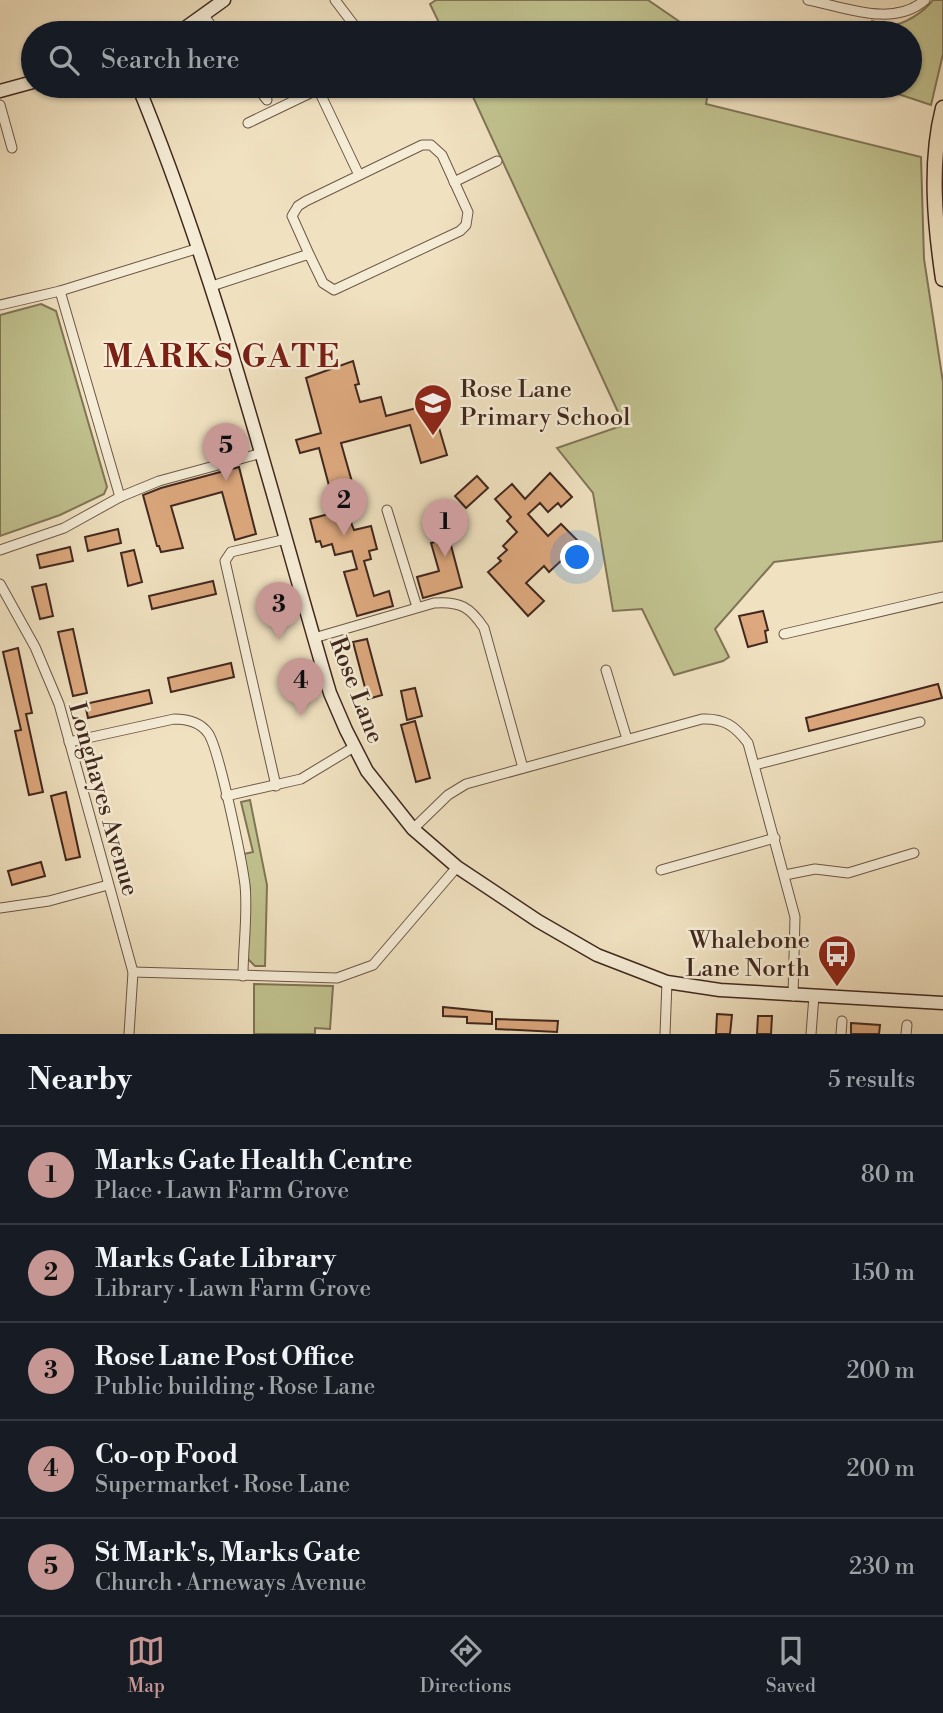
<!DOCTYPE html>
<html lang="en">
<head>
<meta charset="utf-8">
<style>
	body { margin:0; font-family:"Libre Bodoni",serif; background:#242831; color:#f1f3f6 }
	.you { position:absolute; left:578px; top:558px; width:24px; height:24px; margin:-18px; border:5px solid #fff; border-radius:50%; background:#1a73e8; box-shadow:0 0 0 10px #1a73e833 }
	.badge { display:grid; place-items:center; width:46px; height:46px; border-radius:50%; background:#c59692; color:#111; font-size:23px; font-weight:700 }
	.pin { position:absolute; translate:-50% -58px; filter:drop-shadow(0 2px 4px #0008) }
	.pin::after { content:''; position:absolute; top:37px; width:24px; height:21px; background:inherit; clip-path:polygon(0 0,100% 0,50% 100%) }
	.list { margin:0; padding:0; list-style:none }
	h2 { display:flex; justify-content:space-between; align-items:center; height:91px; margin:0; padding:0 28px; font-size:30px }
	h2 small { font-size:23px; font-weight:400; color:#9ea1a6 }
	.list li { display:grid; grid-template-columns:46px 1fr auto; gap:21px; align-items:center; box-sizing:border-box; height:98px; padding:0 28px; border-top:2px solid #363941 }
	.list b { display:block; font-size:26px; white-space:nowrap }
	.list p { margin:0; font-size:23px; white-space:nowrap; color:#9ea1a6 }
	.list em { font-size:23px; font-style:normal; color:#9ea1a6 }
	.icon { flex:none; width:38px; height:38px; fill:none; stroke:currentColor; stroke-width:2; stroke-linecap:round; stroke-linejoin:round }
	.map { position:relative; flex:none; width:943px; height:1034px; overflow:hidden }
	.search { position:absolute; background:#171b24; box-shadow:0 2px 5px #0004; left:21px; right:21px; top:21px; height:77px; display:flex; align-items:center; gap:18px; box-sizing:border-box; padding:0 24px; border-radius:38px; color:#9ea1a6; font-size:26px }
	.sheet { height:581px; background:#171b24 }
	nav { display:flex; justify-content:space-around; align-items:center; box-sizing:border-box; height:98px; border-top:2px solid #363941; background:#171b24; font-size:19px; color:#9ea1a6 }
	nav a { display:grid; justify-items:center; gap:4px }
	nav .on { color:#c59692 }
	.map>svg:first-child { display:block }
	.green { fill:#c0c18e; stroke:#807456; stroke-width:2 }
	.building { fill:#dda87e; stroke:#41281f; stroke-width:2 }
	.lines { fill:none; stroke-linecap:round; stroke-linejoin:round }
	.street-casing { stroke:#6d5647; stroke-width:11 }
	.secondary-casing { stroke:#41281f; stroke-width:15 }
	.primary-casing { stroke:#41281f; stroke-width:17 }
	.street { stroke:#f5ecd6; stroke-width:9 }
	.secondary { stroke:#f5ecd6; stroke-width:12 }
	.primary { stroke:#f0e1c0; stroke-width:14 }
	.labels { text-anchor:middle; stroke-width:5; stroke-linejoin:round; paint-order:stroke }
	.poi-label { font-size:24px; fill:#41281f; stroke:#f5ecd6; text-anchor:start }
	.street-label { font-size:24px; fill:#41281f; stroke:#f5ecd6 }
	.district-label { font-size:32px; font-weight:bold; letter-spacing:2px; fill:#7a1f14; stroke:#f5ecd6 }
</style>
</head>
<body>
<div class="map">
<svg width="943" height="1034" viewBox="0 0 943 1034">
	<rect width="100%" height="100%" fill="#f0e1c0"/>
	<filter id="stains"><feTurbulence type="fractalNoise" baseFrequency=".00286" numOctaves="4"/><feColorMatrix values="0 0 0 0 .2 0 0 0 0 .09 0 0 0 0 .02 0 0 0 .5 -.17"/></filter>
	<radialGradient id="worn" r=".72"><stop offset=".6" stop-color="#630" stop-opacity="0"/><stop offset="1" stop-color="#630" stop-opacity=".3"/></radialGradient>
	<g class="green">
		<path d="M436,0H648L696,33H444L430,4Z"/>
		<path d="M933,0H943V54L931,105L874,86H910V33H868L872,21C877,22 883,25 888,25C902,27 925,11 933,0Z"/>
		<path d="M468,86H709L706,104L921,157L924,259L943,382V541L774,562L715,629L729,657L723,661L674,675L642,609L613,611L593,493L557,448L624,425Z"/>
		<path d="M41,304L56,311L107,487L104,494L60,515L0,536V315Z"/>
		<path d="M250,800L267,885L265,966H255L247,958L250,889L244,854L253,852L241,802Z"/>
		<path d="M254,984L333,986L330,1029L315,1028V1034H254Z"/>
	</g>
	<g class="building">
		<path d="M353,361L359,384L355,385L360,402L381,397L386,416L432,404L447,455L421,463L410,425L341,443L352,482L344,485L346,493L343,494L352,525L354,530L371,526L377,549L369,551L371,559L364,561L374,596L389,591L393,606L357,616L344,572L357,569L352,551L335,555L332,544L322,547L320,541L316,542L310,519L336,512L319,448L300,453L296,440L321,433L306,378Z"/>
		<path d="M239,467L256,534L235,540L222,492L171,506L183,548L161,552L159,546H157L143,495L161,488Z"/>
		<path d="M550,473L572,497L561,507L558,503L548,512L540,503L528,514L548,536L561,524L580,543L549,572L544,566L526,583L544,601L528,616L488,572L501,561L498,558L507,550L503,546L517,532L507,521L511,517L495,499L512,484L525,499Z"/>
		<path d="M477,476L488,488L466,508L455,496Z"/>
		<path d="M118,529L121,543L88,551L85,537Z"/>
		<path d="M449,538L462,587L423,598L417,577L439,571L431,543Z"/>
		<path d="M70,547L73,561L40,568L37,555Z"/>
		<path d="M134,550L142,582L128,586L121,553Z"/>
		<path d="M213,581L216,594L152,609L149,596Z"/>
		<path d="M46,584L53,616L40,619L32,587Z"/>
		<path d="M763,611L768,630L765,631L767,642L748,647L739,616Z"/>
		<path d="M73,629L87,693L73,696L58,632Z"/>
		<path d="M367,639L382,695L368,699L353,642Z"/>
		<path d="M18,648L32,713L26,714L43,792L29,795L15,731L21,730L3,652Z"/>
		<path d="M231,663L234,677L171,692L168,678Z"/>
		<path d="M938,684L942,698L809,731L806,718Z"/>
		<path d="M415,688L422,716L407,720L401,691Z"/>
		<path d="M149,690L152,703L88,718L85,704Z"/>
		<path d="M415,721L430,778L416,782L401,725Z"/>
		<path d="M66,792L80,857L66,860L51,796Z"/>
		<path d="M41,862L45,876L12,885L8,871Z"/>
		<path d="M443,1007L492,1012V1024L467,1023V1017L443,1016Z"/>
		<path d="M717,1014L732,1015L730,1034H716Z"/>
		<path d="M758,1016H772L771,1034H757Z"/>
		<path d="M496,1019L558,1021L557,1032L496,1029Z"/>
		<path d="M851,1023L880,1025L879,1034H851Z"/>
	</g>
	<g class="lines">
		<defs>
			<g id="street">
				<path d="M335,0L360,33"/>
				<path d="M808,0C845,7 893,28 925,0"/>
				<path d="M204,16L217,33"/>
				<path d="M256,86L267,100"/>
				<path d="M318,89L359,175"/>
				<path d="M0,105L12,148"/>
				<path d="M248,123L325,86"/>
				<path d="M454,182L497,161"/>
				<path d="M212,286L309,254L292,216L298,206L306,201L422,145H431L442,155L468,212L466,225L460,231L334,290L323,283L309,254"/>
				<path d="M60,291L120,497"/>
				<path d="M0,305L60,291L199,248"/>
				<path d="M387,510L417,607"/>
				<path d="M0,550L64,528L120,497L159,481L262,453"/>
				<path d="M0,584L35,647L59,704L133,972L129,1034"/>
				<path d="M784,634L943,597"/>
				<path d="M314,638L434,603C460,601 470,607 484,628L523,768"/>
				<path d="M606,670L627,739"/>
				<path d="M69,742L174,719C187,719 200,722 208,733C219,748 242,861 245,885C248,915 243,946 243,976"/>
				<path d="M755,765L920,722"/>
				<path d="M276,786L225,561L231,552L286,539"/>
				<path d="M226,796L301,779L354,747"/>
				<path d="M413,829L448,795L466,784L702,719C724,718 735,726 748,743L795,917L793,996"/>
				<path d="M661,870L775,838"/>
				<path d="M785,875L815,869L848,873L914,853"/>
				<path d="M0,908L49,901L108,885"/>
				<path d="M133,972L337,978L373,965L457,867"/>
				<path d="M665,1034L667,982"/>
				<path d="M811,1034L814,996"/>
				<path d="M841,1034L842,1021"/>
				<path d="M906,1034L907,1025"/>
			</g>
			<g id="secondary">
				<path d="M178,33L224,0"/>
				<path d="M138,86C219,283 270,489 330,693L346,730L367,771L413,829L457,867L538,921L597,955L667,982L720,990L943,1003"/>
				<path d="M0,91L33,82"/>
			</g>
			<path id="primary" d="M943,108C929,163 935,224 943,279"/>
		</defs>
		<use href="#street" class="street-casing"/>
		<use href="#secondary" class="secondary-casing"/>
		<use href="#primary" class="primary-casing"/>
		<use href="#street" class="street"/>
		<use href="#secondary" class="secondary"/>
		<use href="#primary" class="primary"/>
	</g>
	<defs>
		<symbol id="school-pin" viewBox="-11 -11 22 30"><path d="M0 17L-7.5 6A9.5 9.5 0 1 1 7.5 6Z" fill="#8f2418" stroke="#f5ecd6"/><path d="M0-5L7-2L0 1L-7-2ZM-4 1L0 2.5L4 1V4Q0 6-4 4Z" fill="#fff"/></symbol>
		<symbol id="bus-pin" viewBox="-11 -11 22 30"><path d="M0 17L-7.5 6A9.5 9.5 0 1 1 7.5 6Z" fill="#8f2418" stroke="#f5ecd6"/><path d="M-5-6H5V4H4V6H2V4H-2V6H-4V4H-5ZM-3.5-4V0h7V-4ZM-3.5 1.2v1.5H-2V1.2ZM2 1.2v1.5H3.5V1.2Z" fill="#fff"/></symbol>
	</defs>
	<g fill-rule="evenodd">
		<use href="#school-pin" x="411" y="381" width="44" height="60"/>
		<use href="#bus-pin" x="815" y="932" width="44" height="60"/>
	</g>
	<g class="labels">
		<g class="poi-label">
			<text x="460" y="397">Rose Lane<tspan x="460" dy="28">Primary School</tspan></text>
			<text x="810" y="948" text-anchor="end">Whalebone<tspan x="810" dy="28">Lane North</tspan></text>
		</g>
		<g class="street-label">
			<text transform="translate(357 690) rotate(69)" y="8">Rose Lane</text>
			<text transform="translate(104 799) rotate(74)" y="8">Longhayes Avenue</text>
		</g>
		<g class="district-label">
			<text x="222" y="367">MARKS GATE</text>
		</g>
	</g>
	<rect width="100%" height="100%" filter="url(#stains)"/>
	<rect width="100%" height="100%" fill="url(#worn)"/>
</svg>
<div class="you"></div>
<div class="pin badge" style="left:445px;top:557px">1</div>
<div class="pin badge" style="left:344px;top:536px">2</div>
<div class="pin badge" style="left:279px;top:640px">3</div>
<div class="pin badge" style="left:301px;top:716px">4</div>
<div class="pin badge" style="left:226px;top:481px">5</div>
<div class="search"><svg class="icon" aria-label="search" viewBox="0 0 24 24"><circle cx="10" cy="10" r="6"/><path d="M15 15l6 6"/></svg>Search here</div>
</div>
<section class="sheet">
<h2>Nearby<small>5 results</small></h2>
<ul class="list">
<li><span class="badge">1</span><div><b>Marks Gate Health Centre</b><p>Place · Lawn Farm Grove</p></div><em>80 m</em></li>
<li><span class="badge">2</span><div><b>Marks Gate Library</b><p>Library · Lawn Farm Grove</p></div><em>150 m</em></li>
<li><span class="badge">3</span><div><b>Rose Lane Post Office</b><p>Public building · Rose Lane</p></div><em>200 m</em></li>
<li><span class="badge">4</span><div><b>Co-op Food</b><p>Supermarket · Rose Lane</p></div><em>200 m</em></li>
<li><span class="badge">5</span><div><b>St Mark's, Marks Gate</b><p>Church · Arneways Avenue</p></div><em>230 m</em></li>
</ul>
</section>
<nav>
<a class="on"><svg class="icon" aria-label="map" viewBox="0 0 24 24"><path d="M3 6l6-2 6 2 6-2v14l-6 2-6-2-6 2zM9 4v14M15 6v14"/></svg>Map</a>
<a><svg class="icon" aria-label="directions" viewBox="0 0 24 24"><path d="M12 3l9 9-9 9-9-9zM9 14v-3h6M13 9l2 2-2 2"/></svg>Directions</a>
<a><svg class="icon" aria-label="saved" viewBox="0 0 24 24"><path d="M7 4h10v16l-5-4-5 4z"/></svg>Saved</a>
</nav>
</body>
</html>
